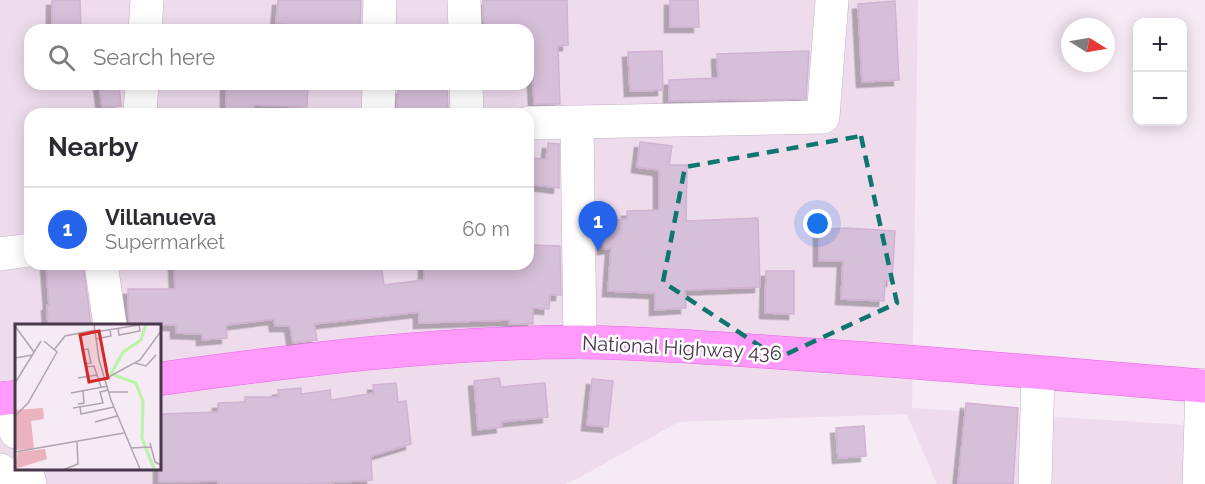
<!DOCTYPE html>
<html lang="en">
<head>
<meta charset="utf-8">
<style>
	body { margin:0; font-family:Raleway,sans-serif; background:#f7f7f7; color:#2b2b33 }
	.controls { position:absolute; right:18px; top:18px; display:grid; overflow:hidden; border-radius:12px; box-shadow:0 3px 15px #0003 }
	.controls button { width:54px; height:54px; display:grid; place-items:center; padding:0; border:0; border-bottom:2px solid #e1e1e2; background:#fff; color:#2b2b33; font:30px sans-serif }
	.compass { position:absolute; left:1061px; top:18px; width:54px; height:54px; border-radius:50%; background:#fff; box-shadow:0 3px 15px #0003; rotate:101deg }
	.you { position:absolute; left:818px; top:224px; width:21px; height:21px; margin:-15px; border:4px solid #fff; border-radius:50%; background:#1a73e8; box-shadow:0 0 0 9px #1a73e833 }
	.badge { display:grid; place-items:center; width:39px; height:39px; border-radius:50%; background:#2563eb; color:#fff; font-size:20px; font-weight:700 }
	.pin { position:absolute; translate:-50% -50px; filter:drop-shadow(0 2px 3px #0008) }
	.pin::after { content:''; position:absolute; top:32px; width:21px; height:18px; background:inherit; clip-path:polygon(0 0,100% 0,50% 100%) }
	.list { margin:0; padding:0; list-style:none }
	h2 { display:flex; justify-content:space-between; align-items:center; height:78px; margin:0; padding:0 24px; font-size:26px }
	h2 small { font-size:20px; font-weight:400; color:#7c7c81 }
	.list li { display:grid; grid-template-columns:39px 1fr auto; gap:18px; align-items:center; box-sizing:border-box; height:84px; padding:0 24px; border-top:2px solid #e1e1e2 }
	.list b { display:block; font-size:22px; white-space:nowrap }
	.list p { margin:0; font-size:20px; white-space:nowrap; color:#7c7c81 }
	.list em { font-size:20px; font-style:normal; color:#7c7c81 }
	.icon { flex:none; width:33px; height:33px; fill:none; stroke:currentColor; stroke-width:2; stroke-linecap:round; stroke-linejoin:round }
	.map { position:relative; flex:none; width:1205px; height:484px; overflow:hidden }
	.search { position:absolute; background:#fff; box-shadow:0 3px 15px #0003; left:24px; top:24px; width:510px; height:66px; display:flex; align-items:center; gap:15px; box-sizing:border-box; padding:0 21px; border-radius:18px; color:#7c7c81; font-size:22px }
	.panel { position:absolute; background:#fff; box-shadow:0 3px 15px #0003; left:24px; top:108px; width:510px; height:162px; border-radius:18px }
	.map>svg:first-child { display:block }
	.residential { fill:#eedced; fill-rule:evenodd }
	.building { fill:#d6bfd8; stroke:#d1b2d3; stroke-width:1.5; filter:url(#shadow) }
	.lines { fill:none; stroke-linecap:round; stroke-linejoin:round }
	.minor-casing { stroke:#c4afc5; stroke-width:34 }
	.major-casing { stroke:#e866e4; stroke-width:34 }
	.minor { stroke:#fff; stroke-width:33 }
	.major { stroke:#ff9afb; stroke-width:33 }
	.marked { fill:none; stroke:#0f766e; stroke-width:4.5; stroke-dasharray:12 8; stroke-linejoin:round }
	.labels { text-anchor:middle; stroke-width:5; stroke-linejoin:round; paint-order:stroke }
	.street-label { font-size:20px; fill:#49384a; stroke:#fff }
	.inset-river { fill:none; stroke:#baf3a6; stroke-width:3 }
	.inset-road { fill:none; stroke:#b1a3b1; stroke-width:1.5 }
	.view { fill:#d62828; fill-opacity:0.15; stroke:#d62828; stroke-width:3 }
	.inset-edge { fill:none; stroke:#49384a; stroke-width:3 }
</style>
</head>
<body>
<div class="map">
<svg width="1205" height="484" viewBox="0 0 1205 484">
	<defs>
		<filter id="shadow"><feDropShadow dx="-5.5" dy="5.5" stdDeviation="0" flood-color="#0004"/></filter>
	</defs>
	<rect width="100%" height="100%" fill="#f6eaf5"/>
	<path class="residential" d="M0,0H918L912,408L1205,426V484H937L907,414L678,422L579,478L565,484H18L0,482ZM30,30H528V84H30ZM30,114H528V264H30ZM16,325H159V468H16Z"/>
	<g class="building">
		<path d="M52,0H80L81,30H52Z"/>
		<path d="M278,0H361L360,30H335L276,23Z"/>
		<path d="M483,0H567L568,45L558,46L560,104H534L532,49H528V30H484Z"/>
		<path d="M670,0H698L699,27H670Z"/>
		<path d="M895,1L899,80L862,82L858,4Z"/>
		<path d="M662,51L663,90L630,91L628,52Z"/>
		<path d="M809,51L806,99L669,101V80L718,78L717,54Z"/>
		<path d="M99,84H119L121,106L102,107Z"/>
		<path d="M226,84H308L307,107L254,105V114H226Z"/>
		<path d="M447,87L448,114H397L398,89Z"/>
		<path d="M640,142L672,146L669,165H687L686,221L758,218L760,287L685,290L686,308L655,310V293L608,291L611,248L603,249L601,221L627,219V211L659,210V170L637,167Z"/>
		<path d="M548,143L559,144V188L528,184V158L546,159Z"/>
		<path d="M845,228L895,231L892,281H885L884,301L841,299L843,261H819V230Z"/>
		<path d="M528,245L560,246L561,295H550L549,309L533,308V324H509V320L419,323V312L314,324L317,340L293,343L290,326H275L274,319L226,325L227,338L202,340V334L176,333V325H129L128,289H175L174,264H381L384,285L424,280V264H443V268L485,266V264H528Z"/>
		<path d="M46,264H83L91,325H48L47,305H49Z"/>
		<path d="M766,271H794V314L765,313Z"/>
		<path d="M499,378L501,387L545,383L548,417L501,422L502,427L478,430L474,381Z"/>
		<path d="M592,379L613,381L608,427L587,425Z"/>
		<path d="M396,383L398,402L406,401L411,444L371,456L372,480L307,484H218V481L159,482V414L218,412V403L245,402V397H279L278,390L301,388V394L330,390L331,400L374,393L373,385Z"/>
		<path d="M966,403L1018,408L1013,484H958Z"/>
		<path d="M864,426L866,456L838,458L836,428Z"/>
	</g>
	<g class="lines">
		<defs>
			<g id="minor">
				<path d="M464,0L465,30"/>
				<path d="M145,30L147,0"/>
				<path d="M379,30L380,0"/>
				<path d="M466,84L467,114"/>
				<path d="M140,114L142,84"/>
				<path d="M378,114L379,84"/>
				<path d="M528,123L823,117L832,0"/>
				<path d="M577,123L580,342"/>
				<path d="M0,254L30,250"/>
				<path d="M101,264L110,325"/>
				<path d="M8,398L16,432"/>
				<path d="M26,468L30,484"/>
				<path d="M0,470L4,484"/>
				<path d="M1035,484L1038,373"/>
				<path d="M1199,484L1202,385"/>
			</g>
			<g id="major">
				<path d="M159,379C298,360 438,342 579,342C653,343 727,349 800,354C935,363 1070,375 1205,386"/>
				<path d="M0,399L16,397"/>
			</g>
		</defs>
		<use href="#minor" class="minor-casing"/>
		<use href="#major" class="major-casing"/>
		<use href="#minor" class="minor"/>
		<use href="#major" class="major"/>
	</g>
	<path class="marked" d="M861,136L897,303L778,358L663,282L685,167Z"/>
	<g class="labels">
		<g class="street-label">
			<text transform="translate(682 348) rotate(3)" y="7">National Highway 436</text>
		</g>
	</g>
	<g transform="translate(15 324)">
		<rect width="146" height="146" fill="#f6eaf5"/>
		<path d="M28,84L29,95L16,97L19,125L0,126V86ZM30,125L32,135L0,145L3,128Z" fill="#eab3bf"/>
		<path class="inset-river" d="M131,0L126,16L108,28L96,50L121,59L128,78L127,114L139,145"/>
		<path class="inset-road" d="M79,0L84,36L96,76L125,145M0,2L19,28M80,8L124,1L125,7L104,11L103,4M81,15L96,12L95,6M73,25L76,39L70,40L67,26ZM39,26L50,12L80,6M0,34L18,31M120,39L131,42L141,31M70,43L79,42L86,63M63,54L82,51M90,55L125,36L146,7M0,59L26,17M94,68H113M56,69L93,62M63,80L69,79L68,67M65,83L66,90L99,83M58,84L88,79L85,68L93,66M0,92L13,79L42,28L29,17M80,98L102,92M135,119L140,138L146,141M116,124L136,123M0,128L109,109M50,145L63,140L62,118"/>
		<path class="view" d="M84,7L93,54L74,58L65,11Z"/>
		<rect width="146" height="146" class="inset-edge"/>
	</g>
</svg>
<div class="controls">
<button>+</button>
<button>−</button>
</div>
<svg class="compass" viewBox="-18 -18 36 36"><path d="M0-13l5 13h-10z" fill="#e53935"/><path d="M0 13l5-13h-10z" fill="#7c7c81"/></svg>
<div class="you"></div>
<div class="pin badge" style="left:598px;top:251px">1</div>
<div class="search"><svg class="icon" aria-label="search" viewBox="0 0 24 24"><circle cx="10" cy="10" r="6"/><path d="M15 15l6 6"/></svg>Search here</div>
<section class="panel">
<h2>Nearby<small></small></h2>
<ul class="list">
<li><span class="badge">1</span><div><b>Villanueva</b><p>Supermarket</p></div><em>60 m</em></li>
</ul>
</section>
</div>
</body>
</html>
